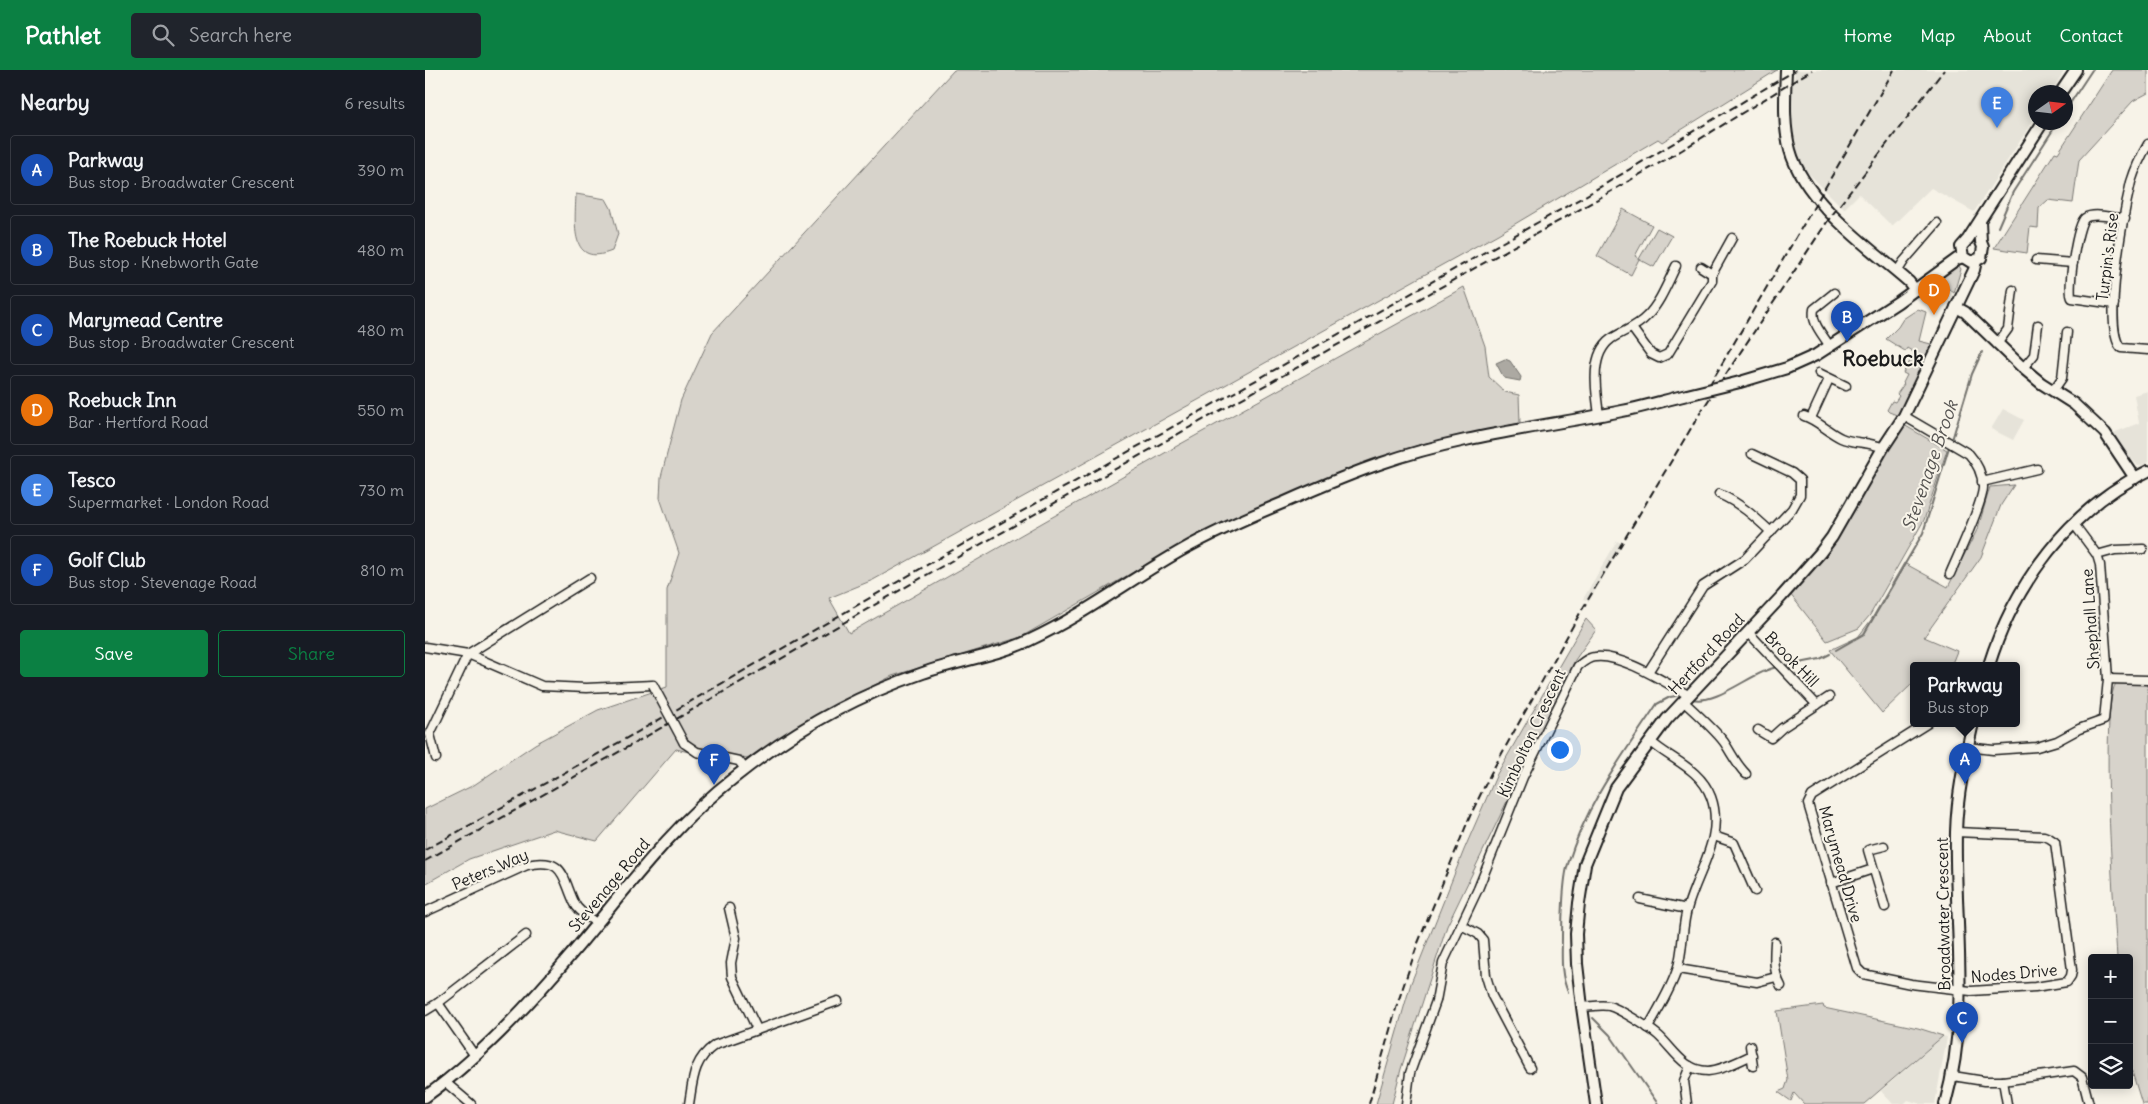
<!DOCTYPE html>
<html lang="en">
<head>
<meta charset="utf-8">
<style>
	body { margin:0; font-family:Delius,sans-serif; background:#20242c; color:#f1f3f6 }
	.controls { position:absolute; right:15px; bottom:15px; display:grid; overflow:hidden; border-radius:5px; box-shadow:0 2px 12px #0003 }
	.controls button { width:45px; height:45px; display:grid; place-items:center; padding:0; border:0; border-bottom:1px solid #363941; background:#171b24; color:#f1f3f6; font:25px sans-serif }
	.compass { position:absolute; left:1603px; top:15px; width:45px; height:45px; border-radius:50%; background:#171b24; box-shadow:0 2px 12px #0003; rotate:76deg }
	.you { position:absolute; left:1134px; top:679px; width:18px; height:18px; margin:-12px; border:4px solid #fff; border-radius:50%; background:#1a73e8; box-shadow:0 0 0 8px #1a73e833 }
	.badge { display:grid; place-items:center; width:32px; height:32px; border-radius:50%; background:#0b8043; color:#fff; font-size:16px; font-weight:700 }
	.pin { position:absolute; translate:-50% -41px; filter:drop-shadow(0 1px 2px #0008) }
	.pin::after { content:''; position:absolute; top:26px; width:18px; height:15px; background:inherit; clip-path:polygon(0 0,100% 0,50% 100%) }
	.popup { position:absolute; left:1485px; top:592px; width:110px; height:65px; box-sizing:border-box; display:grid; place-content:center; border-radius:5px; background:#171b24; filter:drop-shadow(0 1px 4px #0005); font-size:16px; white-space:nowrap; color:#9ea1a6 }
	.popup b { font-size:19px; color:#f1f3f6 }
	.popup::after { content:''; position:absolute; left:50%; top:100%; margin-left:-10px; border:10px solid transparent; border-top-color:#171b24 }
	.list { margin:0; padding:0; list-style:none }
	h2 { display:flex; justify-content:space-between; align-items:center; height:65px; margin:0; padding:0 20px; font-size:21px }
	h2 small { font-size:16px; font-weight:400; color:#9ea1a6 }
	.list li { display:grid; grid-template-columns:32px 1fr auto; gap:15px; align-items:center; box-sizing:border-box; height:70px; margin:0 10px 10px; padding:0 10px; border:1px solid #363941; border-radius:5px }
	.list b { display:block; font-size:19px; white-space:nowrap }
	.list p { margin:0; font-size:16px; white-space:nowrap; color:#9ea1a6 }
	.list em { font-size:16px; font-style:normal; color:#9ea1a6 }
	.actions { display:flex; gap:10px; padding:15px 20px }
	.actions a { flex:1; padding:11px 0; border:1px solid #0b8043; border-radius:5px; text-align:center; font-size:18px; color:#0b8043 }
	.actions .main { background:#0b8043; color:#fff }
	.icon { flex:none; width:28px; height:28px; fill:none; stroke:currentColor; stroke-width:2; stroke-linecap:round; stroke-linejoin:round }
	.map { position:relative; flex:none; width:1723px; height:1034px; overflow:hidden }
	header { display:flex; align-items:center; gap:30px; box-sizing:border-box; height:70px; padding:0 25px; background:#0b8043; color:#fff }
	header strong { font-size:24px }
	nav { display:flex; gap:28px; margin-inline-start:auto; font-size:18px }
	.search { width:350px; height:45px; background:#20242c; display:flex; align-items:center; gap:12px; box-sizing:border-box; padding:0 18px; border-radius:5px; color:#9ea1a6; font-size:19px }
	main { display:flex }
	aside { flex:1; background:#171b24 }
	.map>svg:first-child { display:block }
	.built { fill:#e6e3d9 }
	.green { fill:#d7d3cb; stroke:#7a7874 }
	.water { fill:#aca9a2; stroke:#72716c }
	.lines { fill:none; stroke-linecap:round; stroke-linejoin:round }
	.stream { stroke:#72716c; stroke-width:2 }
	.street-casing { stroke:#1c1c1c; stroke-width:11 }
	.secondary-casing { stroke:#1c1c1c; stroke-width:14 }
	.street { stroke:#f7f3e8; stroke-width:8 }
	.secondary { stroke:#f7f3e8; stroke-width:10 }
	.rail { stroke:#1c1c1c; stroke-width:2; stroke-dasharray:8 4; stroke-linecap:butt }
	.street-bridge-casing { stroke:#1c1c1c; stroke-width:11; stroke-linecap:butt }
	.secondary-bridge-casing { stroke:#1c1c1c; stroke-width:14; stroke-linecap:butt }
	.street-bridge { stroke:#f7f3e8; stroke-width:8 }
	.secondary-bridge { stroke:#f7f3e8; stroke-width:10 }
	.labels { text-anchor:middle; stroke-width:4; stroke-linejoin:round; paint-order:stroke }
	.street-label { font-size:16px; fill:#1c1c1c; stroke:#f7f3e8 }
	.water-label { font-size:18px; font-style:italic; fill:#565452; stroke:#f7f3e8 }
	.district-label { font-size:21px; font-weight:bold; fill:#1c1c1c; stroke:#f7f3e8 }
</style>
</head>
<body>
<header>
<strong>Pathlet</strong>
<div class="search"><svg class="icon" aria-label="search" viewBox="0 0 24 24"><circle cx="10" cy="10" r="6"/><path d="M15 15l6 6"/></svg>Search here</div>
<nav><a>Home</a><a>Map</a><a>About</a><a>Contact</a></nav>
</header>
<main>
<aside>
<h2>Nearby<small>6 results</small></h2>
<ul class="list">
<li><span class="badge" style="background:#1a4fb4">A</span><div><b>Parkway</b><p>Bus stop · Broadwater Crescent</p></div><em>390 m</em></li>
<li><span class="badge" style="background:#1a4fb4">B</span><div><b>The Roebuck Hotel</b><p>Bus stop · Knebworth Gate</p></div><em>480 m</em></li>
<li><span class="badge" style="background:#1a4fb4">C</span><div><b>Marymead Centre</b><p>Bus stop · Broadwater Crescent</p></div><em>480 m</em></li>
<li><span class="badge" style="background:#e8710a">D</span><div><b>Roebuck Inn</b><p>Bar · Hertford Road</p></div><em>550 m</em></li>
<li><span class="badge" style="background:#3f7fe0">E</span><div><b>Tesco</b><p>Supermarket · London Road</p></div><em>730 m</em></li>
<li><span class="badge" style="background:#1a4fb4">F</span><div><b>Golf Club</b><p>Bus stop · Stevenage Road</p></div><em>810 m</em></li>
</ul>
<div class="actions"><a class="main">Save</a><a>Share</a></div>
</aside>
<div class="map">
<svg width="1723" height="1034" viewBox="0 0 1723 1034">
	<rect width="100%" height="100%" fill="#f7f3e8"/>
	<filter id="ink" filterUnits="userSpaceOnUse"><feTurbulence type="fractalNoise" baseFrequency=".02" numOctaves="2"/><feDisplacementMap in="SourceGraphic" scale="10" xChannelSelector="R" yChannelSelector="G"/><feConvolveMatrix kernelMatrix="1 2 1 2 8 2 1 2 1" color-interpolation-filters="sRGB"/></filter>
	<g filter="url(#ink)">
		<g class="built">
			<path d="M1370,0H1640L1626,22H1610V48L1549,142L1506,118L1467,156L1434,124L1419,139L1375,95L1363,54Z"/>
			<path d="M1723,321V393L1713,396L1696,377L1688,363L1714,353L1709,325Z"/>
			<path d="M1578,339L1599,350L1588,370L1566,359Z"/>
			<path d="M1192,471L1198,474L1164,531L1158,529Z"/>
			<path d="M1518,966L1522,967L1510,1034H1496L1483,1030L1479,1034H1468L1456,1021Z"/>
		</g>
		<g class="green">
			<path d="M529,0H1352L1237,72L1233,69L1073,164L448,510L404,528L424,563L752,376L1039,217L1060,276L1064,307L1080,322L1094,325L1095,353L997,374L913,403L755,475L596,567L467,606L379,652L325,689L281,686L251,679L172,771L129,760L44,789L0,814V739L49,715L110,674L173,640L242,617V520L254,483L235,428L236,407L256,330L287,263Z"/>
			<path d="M1687,0H1723V23L1708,31L1654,90L1648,133L1623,130L1614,138L1613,158L1605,157L1602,183L1569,178L1630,82L1633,83Z"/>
			<path d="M151,124L181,129L186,138L193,164L187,181C144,198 150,154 151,124Z"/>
			<path d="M1198,139L1227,155L1210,186L1214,189L1232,158L1247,166L1229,197L1214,189L1206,205L1172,186Z"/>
			<path d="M1534,196L1536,199L1529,223L1514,211L1528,198Z"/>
			<path d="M1493,239L1501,242L1494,271L1510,275L1477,347L1464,342L1462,340L1467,331L1470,332L1474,326L1472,324L1479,314L1478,313L1482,305L1478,303L1490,283L1482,278L1480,281L1461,269L1473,257L1478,249Z"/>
			<path d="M1479,355L1522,380L1499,450L1445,545L1434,558L1402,571L1365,524L1397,490Z"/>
			<path d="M1589,415L1576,435L1556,487L1499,567L1532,581L1528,591L1523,595H1489V612L1457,643L1405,580L1433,567L1446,550L1479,493L1523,517L1553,458L1565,417Z"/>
			<path d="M1161,549L1171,560L1150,590L1022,856L976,999L967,1034H951L986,913L1039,780L1072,704Z"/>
			<path d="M1692,612L1723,613V1034H1717L1704,992V888H1692C1690,848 1673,631 1692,612Z"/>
			<path d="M1398,935L1399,938L1493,958L1518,966L1439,1034H1379L1369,1023L1366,1031L1353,1022L1360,1019L1363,1010L1352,941Z"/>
		</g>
		<path class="water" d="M1080,289L1085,291L1096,307L1095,311L1079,308L1071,293Z"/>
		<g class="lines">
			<g class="stream">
				<path d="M1640,41L1667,0"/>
				<path d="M1573,157L1588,122L1633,52"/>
				<path d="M1527,370L1547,304L1557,282"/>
				<path d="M1411,580L1439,564L1498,463L1525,374"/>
				<path d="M1359,596L1395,589L1405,584"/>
				<path d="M1267,629C1293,635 1326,602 1352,597"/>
				<path d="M1143,922C1135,904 1137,886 1137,866C1137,849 1138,809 1143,794C1161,734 1198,685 1232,634L1245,627L1251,626"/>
				<path d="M1168,948L1185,965L1233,1034"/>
			</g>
			<defs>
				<g id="street">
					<path d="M1723,74C1716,86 1710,99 1706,112C1699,141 1677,258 1696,278L1723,280"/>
					<path d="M1611,190L1648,193"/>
					<path d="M1276,197L1287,204"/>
					<path d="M1472,202L1479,191L1512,153"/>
					<path d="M1689,234L1647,228C1642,220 1652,154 1660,148C1669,142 1690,148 1700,149"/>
					<path d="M1207,258L1226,284L1234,288L1243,284L1287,211V204L1307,168"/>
					<path d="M1572,274L1583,259L1588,220"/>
					<path d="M1405,277C1398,264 1386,254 1389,239L1409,223"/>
					<path d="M1598,298L1609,285L1613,255"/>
					<path d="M1394,303L1421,316"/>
					<path d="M1628,321L1637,308L1642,262"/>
					<path d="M1174,345C1171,322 1164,285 1186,269C1198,261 1212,257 1222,246C1235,233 1243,212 1251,196"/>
					<path d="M1379,346C1392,350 1403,362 1416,368C1429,374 1444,371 1458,378"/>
					<path d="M1479,346L1544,384C1553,394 1557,403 1558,416C1559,431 1532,487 1525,504"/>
					<path d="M1386,348L1404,309"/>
					<path d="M1557,412L1612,399"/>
					<path d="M1294,424C1315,433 1330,447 1346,462"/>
					<path d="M1672,485L1690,480L1718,479"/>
					<path d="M1323,562L1392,635"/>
					<path d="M0,577L43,584L117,616L161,618L228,615"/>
					<path d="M1223,602L1278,516L1320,489L1367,439L1375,425V410L1367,403L1327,384"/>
					<path d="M1683,609L1723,610"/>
					<path d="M1258,631C1270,642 1290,660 1299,672C1307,684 1311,694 1321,704"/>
					<path d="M1503,653L1387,726L1383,734L1432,898L1438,904L1486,914L1546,921L1610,917L1642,912L1646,906L1647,900L1630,772L1624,768L1619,766L1531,762"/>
					<path d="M1333,660L1346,668L1357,658L1404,627"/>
					<path d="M259,673L272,682L314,691L320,699"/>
					<path d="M1542,677L1568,680L1612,677L1632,671L1654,659L1679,650L1683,609L1675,495L1672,485L1649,454"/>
					<path d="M11,688L5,664L43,584L165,508"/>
					<path d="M1289,766L1309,773L1330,821"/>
					<path d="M1459,776L1443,780L1460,837"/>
					<path d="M1406,813L1448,799"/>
					<path d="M1215,829L1262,839"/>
					<path d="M304,838L311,868L306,893L307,907L332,959"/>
					<path d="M0,842L102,795C141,787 137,808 150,834C153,841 165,848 171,853"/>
					<path d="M1036,855L1053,864L1058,870L1061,906L1067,926L1105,998"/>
					<path d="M1350,872C1349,888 1348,901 1356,916"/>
					<path d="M1253,899L1332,912L1351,907"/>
					<path d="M13,933L50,986"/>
					<path d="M1157,937C1165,937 1175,934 1184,936C1195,939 1225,958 1234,966C1249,980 1259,1001 1283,1001C1297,1000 1314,991 1327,985"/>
					<path d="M0,941L13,933L101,865"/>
					<path d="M1223,958C1233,939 1245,921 1252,900C1259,880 1256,857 1263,836C1273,801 1300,765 1286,727C1275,698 1246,690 1225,671"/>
					<path d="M1325,976L1328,996"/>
					<path d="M1528,1006L1559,1011H1578L1649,1001L1657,1007L1664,1034"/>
					<path d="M1578,1011L1582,1034"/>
					<path d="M20,1012L46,1034"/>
					<path d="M264,1034C268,1010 268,990 290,975L413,931"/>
					<path d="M981,1034L985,1003L1011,931L1018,893L1053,819L1098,707L1153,596C1158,592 1164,587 1170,587C1195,583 1241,613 1263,625"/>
					<path d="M1262,1034L1259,1011L1265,996"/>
				</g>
				<g id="secondary">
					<path d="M1361,0C1360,27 1358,54 1365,80C1379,132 1445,178 1484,212L1490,220"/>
					<path d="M1636,22L1651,0"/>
					<path d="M1555,151L1556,172L1558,177L1556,188L1546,192L1538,187L1536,177L1543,169C1568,130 1593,91 1618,52"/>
					<path d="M1531,237L1540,242L1598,298L1616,313L1649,334L1680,363L1710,408"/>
					<path d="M1315,312L1362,298L1391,285L1473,232L1532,189L1538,187"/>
					<path d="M1564,595C1589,514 1645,438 1723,401"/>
					<path d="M0,1027C54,988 101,938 144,887C197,825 245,757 310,707C366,662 431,626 498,603C531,591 575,585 605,570C659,545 707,508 759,479C791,461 826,446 860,432C892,418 924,404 957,393C1034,366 1117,357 1197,341C1219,337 1240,330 1262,325"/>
					<path d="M1171,1034L1157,937L1152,894L1151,864L1154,833L1160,794L1191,718L1242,649L1357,526L1395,483L1407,467L1458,378L1479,346L1549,200L1551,191"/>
					<path d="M1520,1034C1546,942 1529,855 1531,762C1532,725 1540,688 1548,653"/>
				</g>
			</defs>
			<use href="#street" class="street-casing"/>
			<use href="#secondary" class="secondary-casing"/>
			<use href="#street" class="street"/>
			<use href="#secondary" class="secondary"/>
			<g class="rail">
				<path d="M1278,326L1469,0"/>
				<path d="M0,780L209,664L526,481L1160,126L1371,0"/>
				<path d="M0,791L208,674L526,491L1159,137L1257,80L1387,0"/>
				<path d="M944,1034L972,935L993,873L1045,746L1066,703L1155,543L1277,340L1404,149L1519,0"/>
			</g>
			<defs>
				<path id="street-bridge" d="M228,615L259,673"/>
				<path id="secondary-bridge" d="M1262,325L1315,312"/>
			</defs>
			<use href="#street-bridge" class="street-bridge-casing"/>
			<use href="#secondary-bridge" class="secondary-bridge-casing"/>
			<use href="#street-bridge" class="street-bridge"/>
			<use href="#secondary-bridge" class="secondary-bridge"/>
		</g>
	</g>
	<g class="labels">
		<g class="street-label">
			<text transform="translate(1682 187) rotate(-83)" y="6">Turpin's Rise</text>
			<text transform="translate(1665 549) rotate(-94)" y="6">Shephall Lane</text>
			<text transform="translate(1281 584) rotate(-47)" y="6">Hertford Road</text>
			<text transform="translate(1367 589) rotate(46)" y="6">Brook Hill</text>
			<text transform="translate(1106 663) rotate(-65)" y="6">Kimbolton Crescent</text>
			<text transform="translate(1416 794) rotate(74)" y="6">Marymead Drive</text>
			<text transform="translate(65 799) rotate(-23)" y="6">Peters Way</text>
			<text transform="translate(184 815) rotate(-50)" y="6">Stevenage Road</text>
			<text transform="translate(1518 844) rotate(-91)" y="6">Broadwater Crescent</text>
			<text transform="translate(1589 903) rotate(-5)" y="6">Nodes Drive</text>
		</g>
		<g class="water-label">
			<text transform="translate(1505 396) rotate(-71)" y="6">Stevenage Brook</text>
		</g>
		<g class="district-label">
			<text x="1458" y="296">Roebuck</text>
		</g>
	</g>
</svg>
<div class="controls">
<button>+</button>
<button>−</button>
<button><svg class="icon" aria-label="layers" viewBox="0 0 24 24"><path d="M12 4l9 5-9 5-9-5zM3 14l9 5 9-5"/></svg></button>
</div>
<svg class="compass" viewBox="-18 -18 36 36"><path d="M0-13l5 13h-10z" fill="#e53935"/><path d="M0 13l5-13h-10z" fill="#9ea1a6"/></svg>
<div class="you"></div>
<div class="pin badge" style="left:1540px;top:714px;background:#1a4fb4">A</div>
<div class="popup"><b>Parkway</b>Bus stop</div>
<div class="pin badge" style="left:1422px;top:272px;background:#1a4fb4">B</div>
<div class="pin badge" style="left:1537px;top:973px;background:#1a4fb4">C</div>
<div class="pin badge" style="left:1509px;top:245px;background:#e8710a">D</div>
<div class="pin badge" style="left:1572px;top:58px;background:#3f7fe0">E</div>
<div class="pin badge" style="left:289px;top:715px;background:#1a4fb4">F</div>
</div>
</main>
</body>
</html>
